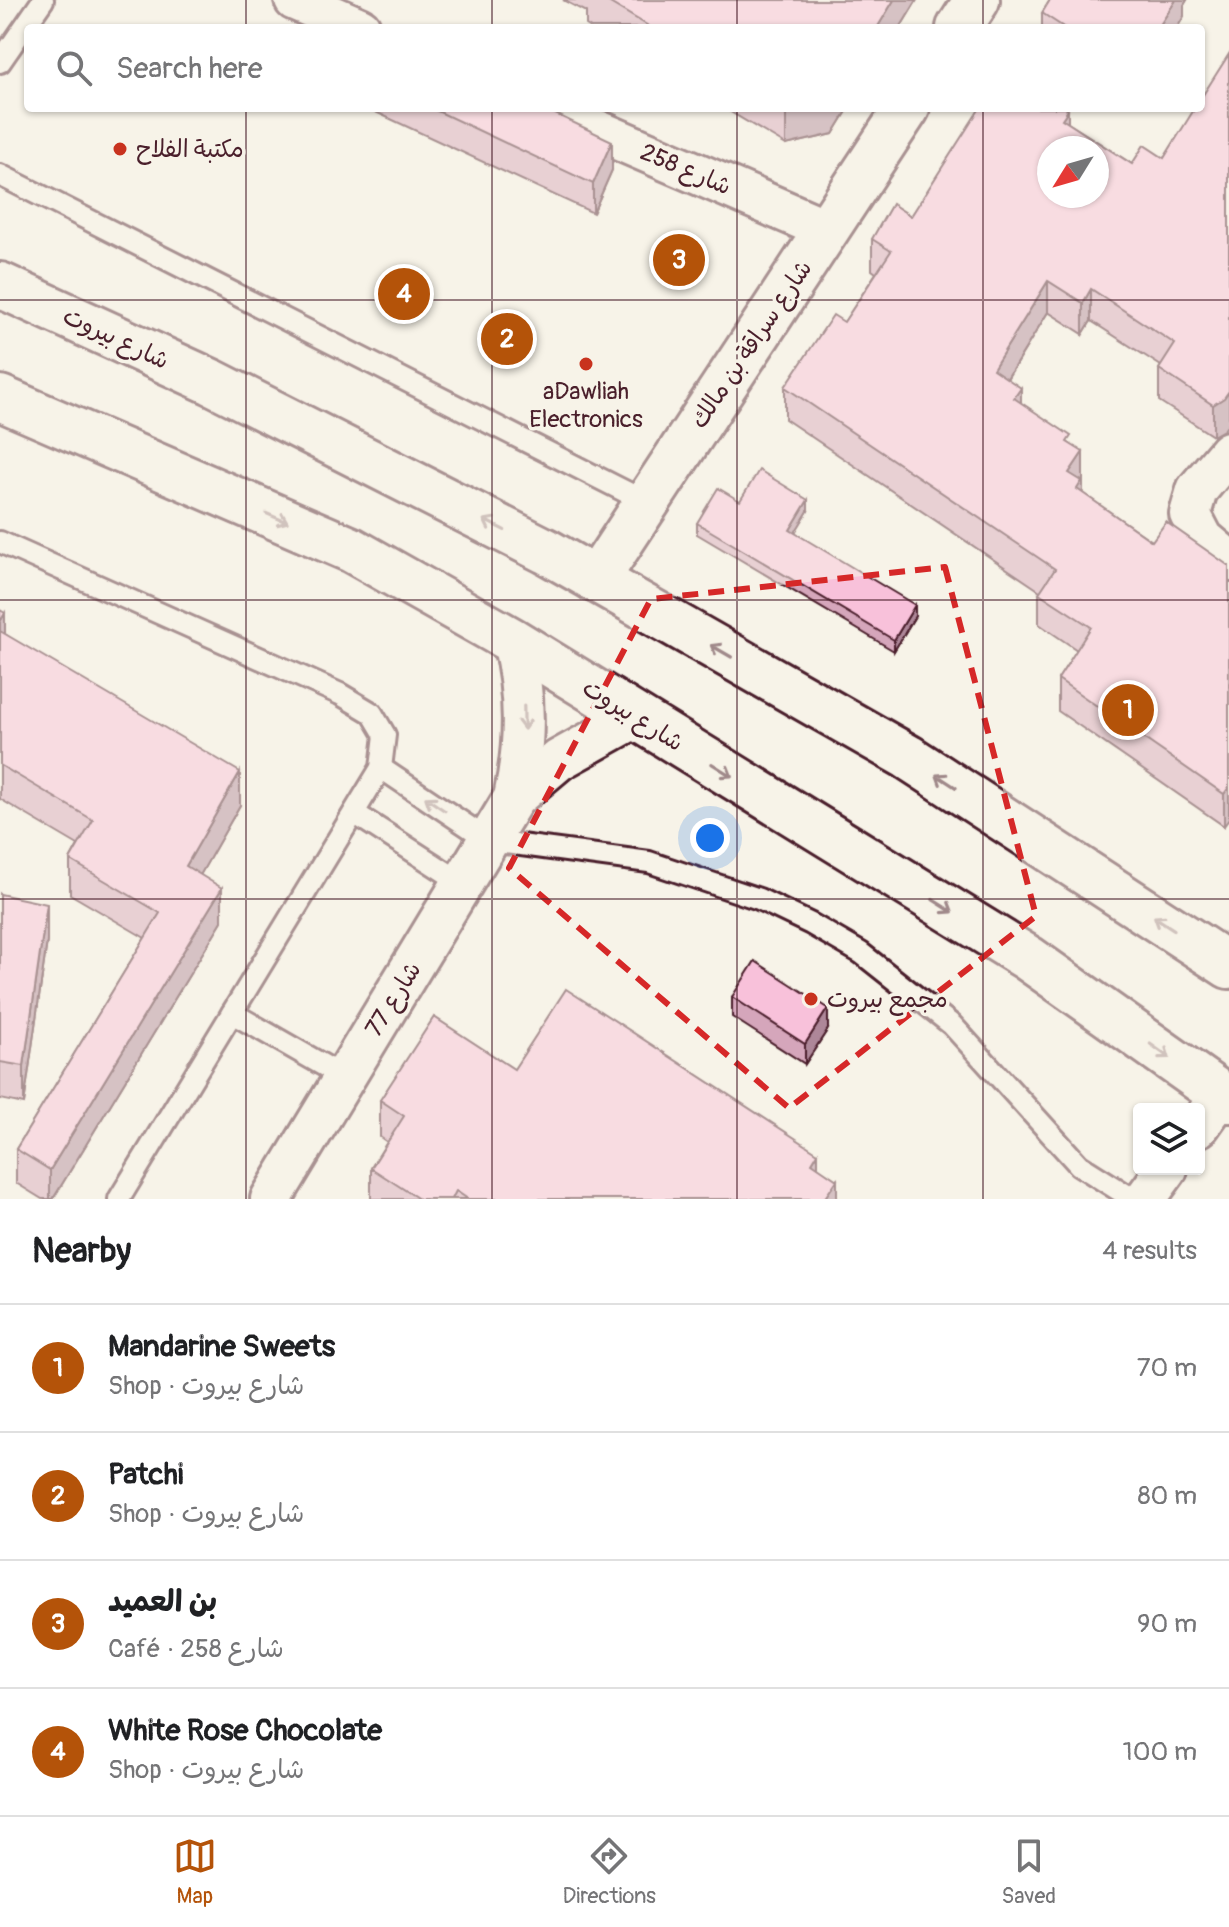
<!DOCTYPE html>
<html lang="en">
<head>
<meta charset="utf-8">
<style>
	body { margin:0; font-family:Pangolin,"Playpen Sans Arabic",sans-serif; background:#f2f2f2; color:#202124 }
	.controls { position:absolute; right:24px; bottom:24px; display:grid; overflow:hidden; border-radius:8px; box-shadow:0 2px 6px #0004 }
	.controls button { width:72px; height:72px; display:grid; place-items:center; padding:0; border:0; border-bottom:2px solid #e0e0e0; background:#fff; color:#202124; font:40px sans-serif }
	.compass { position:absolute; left:1037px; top:136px; width:72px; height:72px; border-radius:50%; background:#fff; box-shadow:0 2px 6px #0004; rotate:233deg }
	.you { position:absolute; left:710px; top:838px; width:28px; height:28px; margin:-20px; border:6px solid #fff; border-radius:50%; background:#1a73e8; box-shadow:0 0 0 12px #1a73e833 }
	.badge { display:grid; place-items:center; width:52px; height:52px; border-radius:50%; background:#b45309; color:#fff; font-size:26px; font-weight:700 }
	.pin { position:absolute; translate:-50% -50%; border:4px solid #fff; box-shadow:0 2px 8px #0006 }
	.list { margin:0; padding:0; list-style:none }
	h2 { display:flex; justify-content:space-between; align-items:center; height:104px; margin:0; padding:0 32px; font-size:34px }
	h2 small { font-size:26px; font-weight:400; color:#757577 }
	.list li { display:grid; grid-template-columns:52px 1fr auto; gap:24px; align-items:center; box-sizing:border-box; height:128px; padding:0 32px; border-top:2px solid #e0e0e0 }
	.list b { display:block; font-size:30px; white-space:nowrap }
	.list p { margin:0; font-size:26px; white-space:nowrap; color:#757577 }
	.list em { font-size:26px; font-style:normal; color:#757577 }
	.icon { flex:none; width:44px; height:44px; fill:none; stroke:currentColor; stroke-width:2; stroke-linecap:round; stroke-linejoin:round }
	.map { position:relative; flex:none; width:1229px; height:1199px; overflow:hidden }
	.search { position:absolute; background:#fff; box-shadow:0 2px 6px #0004; left:24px; right:24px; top:24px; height:88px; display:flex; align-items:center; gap:20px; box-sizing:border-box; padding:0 28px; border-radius:8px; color:#757577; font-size:30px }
	.sheet { height:616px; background:#fff }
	nav { display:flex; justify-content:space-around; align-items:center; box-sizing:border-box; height:112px; border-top:2px solid #e0e0e0; background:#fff; font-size:22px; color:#757577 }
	nav a { display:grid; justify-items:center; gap:4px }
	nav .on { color:#b45309 }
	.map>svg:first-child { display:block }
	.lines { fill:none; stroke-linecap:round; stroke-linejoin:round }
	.lane-casing { stroke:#4a1f2b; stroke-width:26 }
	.street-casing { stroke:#4a1f2b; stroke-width:46 }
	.secondary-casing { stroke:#4a1f2b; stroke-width:50 }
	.lane { stroke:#f7f3e8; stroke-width:20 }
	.street { stroke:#f7f3e8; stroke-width:40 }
	.secondary { stroke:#f7f3e8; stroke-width:44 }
	.wall { fill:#d5a6bb; stroke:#4a1f2b; stroke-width:2 }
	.shaded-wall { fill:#ae8799; stroke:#4a1f2b; stroke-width:2 }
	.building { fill:#f8c1da; stroke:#4a1f2b; stroke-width:2; fill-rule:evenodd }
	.oneway { stroke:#a0898a }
	.marked { fill:none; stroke:#d62828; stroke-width:6; stroke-dasharray:16 10; stroke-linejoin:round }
	.grid { fill:none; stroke:#4a1f2b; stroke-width:2; stroke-opacity:0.55 }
	.poi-dot { fill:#c8321e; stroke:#f7f3e8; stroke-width:3 }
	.labels { text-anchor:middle; stroke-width:7; stroke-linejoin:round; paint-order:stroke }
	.poi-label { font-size:24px; fill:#4a1f2b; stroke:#f7f3e8; text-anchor:start }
	.street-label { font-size:24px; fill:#4a1f2b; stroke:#f7f3e8 }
</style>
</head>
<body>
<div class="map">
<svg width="1229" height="1199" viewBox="0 0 1229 1199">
	<rect width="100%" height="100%" fill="#f7f3e8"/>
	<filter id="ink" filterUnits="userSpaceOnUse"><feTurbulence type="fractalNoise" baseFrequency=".0125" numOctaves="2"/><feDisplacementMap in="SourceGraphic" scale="16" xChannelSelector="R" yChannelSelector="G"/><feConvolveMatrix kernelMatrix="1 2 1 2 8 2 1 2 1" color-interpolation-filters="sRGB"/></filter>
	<g filter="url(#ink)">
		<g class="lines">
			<defs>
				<g id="lane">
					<path d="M0,62L43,0"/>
					<path d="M0,175L644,501"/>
					<path d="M0,542L340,694L372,713L385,735L381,768L119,1199"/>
					<path d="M381,768L490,841L649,862L759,899L811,924L861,953L952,1025L1079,1165L1133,1199"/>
					<path d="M354,813L464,884"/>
					<path d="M232,1013L344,1077"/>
				</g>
				<g id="street">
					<path d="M295,0L360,28"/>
					<path d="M545,108L828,230"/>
					<path d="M1229,452L1197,490L1190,514L1203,539L1229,561"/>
					<path d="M514,798L559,760L636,717"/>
					<path d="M1199,1126L1221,1095"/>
					<path d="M271,1199L514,798C526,743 526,695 513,641"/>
					<path d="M1145,1199L1167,1169"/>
				</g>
				<g id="secondary">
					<path d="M959,28L977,0"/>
					<path d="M0,285L212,382L546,551L908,757L1229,966"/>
					<path d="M0,398L352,550L513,641L1028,958L1229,1100"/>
					<path d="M596,580L907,108"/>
				</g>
			</defs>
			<use href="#lane" class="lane-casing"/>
			<use href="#street" class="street-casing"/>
			<use href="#secondary" class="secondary-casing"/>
			<use href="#lane" class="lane"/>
			<use href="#street" class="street"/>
			<use href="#secondary" class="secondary"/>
		</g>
		<g class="wall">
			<path d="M563,0H917L900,28H591L586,25V12Z"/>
			<path d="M1050,0H1187L1184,5V16L1177,28H1042V13Z"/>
			<path d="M367,108H543L612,170L593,213Z"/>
			<path d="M724,108H849L833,134L786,145Z"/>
			<path d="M1068,123L1132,164L1224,430L1213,436L1159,401V369L1161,366L1091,321L1083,334L1048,312L1007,379L1021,403L1071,445L1083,484L1082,493L1152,541L1229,566L1224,826L1058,711V679L1077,650L1039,624V593L1040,591L785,419V387L844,322L876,273L872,270V239Z"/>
			<path d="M740,501L808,511L794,533L915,616L894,651L697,534V523Z"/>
			<path d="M0,610L5,634L240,805L200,875L222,921L53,1199H42L16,1183V1149L145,938L70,894V860L78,845L0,799Z"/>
			<path d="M0,894L47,941L24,1104L0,1099Z"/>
			<path d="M732,997L828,1029L805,1064L732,1017Z"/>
			<path d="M514,1069L818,1167L837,1199H371V1168L387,1142L380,1137V1100Z"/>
		</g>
		<g class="shaded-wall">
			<path d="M894,0H917L900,28H877Z"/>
			<path d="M1176,0H1187L1184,5V16L1177,28H1158Z"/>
			<path d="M790,108H849L833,134L786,145V109Z"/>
			<path d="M1068,110V142L1062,119Z"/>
			<path d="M612,141V170L593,213V184Z"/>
			<path d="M1048,281V312L993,401V369Z"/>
			<path d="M1091,289V321L1083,334V303Z"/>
			<path d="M1021,388V420L1014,398Z"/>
			<path d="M1229,391V423L1224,430L1213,436V405Z"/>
			<path d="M1083,452V484L1082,513L1069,473Z"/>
			<path d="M808,500V511L790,541V530Z"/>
			<path d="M915,605V616L894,651V640Z"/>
			<path d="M5,613V646L0,655V622Z"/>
			<path d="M240,772V805L186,900V866Z"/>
			<path d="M1229,787V819L1224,826V794Z"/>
			<path d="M222,888V921L53,1199H50V1170Z"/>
			<path d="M47,904V941L24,1104V1066Z"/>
			<path d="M828,1008V1029L805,1064V1044Z"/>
			<path d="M818,1153V1190L812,1163Z"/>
			<path d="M837,1180V1199H824Z"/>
		</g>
		<g class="building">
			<path d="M605,0H894L877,28H652Z"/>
			<path d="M1050,0H1176L1158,28H1065L1042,13Z"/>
			<path d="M1229,54V391L1224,398L1213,405L1159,369L1175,344L1091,289L1083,303L1048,281L993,369L1021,388L1014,398L1071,436L1067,442L1083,452L1069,473L1082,481L1077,489L1152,541L1166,522L1229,566V787L1224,794L1058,679L1091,627L1039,593L1055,569L785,387L833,315L844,322L891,251L872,239L892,204L911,216L980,108H1065L1068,110L1062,119L1132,164L1144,145L1164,158L1195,108H1201V98ZM1049,148H1097V196H1049Z"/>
			<path d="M431,108H543L612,141L593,184Z"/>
			<path d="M759,470L808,500L790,530L915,605L894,640L697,523L718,488L740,501Z"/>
			<path d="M0,610L5,613L0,622Z"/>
			<path d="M0,631L240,772L186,866L222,888L50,1170L16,1149L160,913L70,860L93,820L0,765Z"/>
			<path d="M0,894L47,904L24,1066L0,1062Z"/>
			<path d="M755,961L828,1008L805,1044L732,997Z"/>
			<path d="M566,989L818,1153L812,1163L837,1180L824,1199H468L456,1191L452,1199H419L371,1168L404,1116L380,1100L434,1017L514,1069Z"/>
		</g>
		<defs><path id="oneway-shaft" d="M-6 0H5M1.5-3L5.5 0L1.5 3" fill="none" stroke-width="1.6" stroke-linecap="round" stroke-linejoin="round" transform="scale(2)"/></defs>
		<g class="oneway">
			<use href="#oneway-shaft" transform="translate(277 518) rotate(23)"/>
			<use href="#oneway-shaft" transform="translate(494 525) rotate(-153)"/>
			<use href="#oneway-shaft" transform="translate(721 651) rotate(-150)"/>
			<use href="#oneway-shaft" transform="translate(524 718) rotate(89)"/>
			<use href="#oneway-shaft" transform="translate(722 770) rotate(32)"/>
			<use href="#oneway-shaft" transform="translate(946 781) rotate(-147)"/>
			<use href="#oneway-shaft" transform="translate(435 804) rotate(-146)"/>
			<use href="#oneway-shaft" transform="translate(943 906) rotate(32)"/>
			<use href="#oneway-shaft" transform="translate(1164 923) rotate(-147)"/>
			<use href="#oneway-shaft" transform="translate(1160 1051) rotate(36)"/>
		</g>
	</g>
	<path d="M0 0H1229V1199H0ZM945,567L1036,916L789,1108L509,868L651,599Z" fill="#f7f3e8" fill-opacity=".55" fill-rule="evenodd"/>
	<path class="marked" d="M945,567L1036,916L789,1108L509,868L651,599Z"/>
	<path class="grid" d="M246,0V28M492,0V28M737,0V28M983,0V28M246,108V1199M492,108V1199M737,108V1199M983,108V1199M0,300H1229M0,600H1229M0,899H1229"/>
	<g class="poi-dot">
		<circle cx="120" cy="149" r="8"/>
		<circle cx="586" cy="364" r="8"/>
		<circle cx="811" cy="999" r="8"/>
	</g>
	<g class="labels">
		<g class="poi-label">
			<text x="136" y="157">مكتبة الفلاح</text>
			<text x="586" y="399" text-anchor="middle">aDawliah<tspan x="586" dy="28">Electronics</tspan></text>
			<text x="827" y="1007">مجمع بيروت</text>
		</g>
		<g class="street-label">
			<text transform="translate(686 169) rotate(23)" y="8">شارع 258</text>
			<text transform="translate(116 338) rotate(25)" y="8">شارع بيروت</text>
			<text transform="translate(751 344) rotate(-56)" y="8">شارع سراقة بن مالك</text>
			<text transform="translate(633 715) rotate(32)" y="8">شارع بيروت</text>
			<text transform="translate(393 999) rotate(-58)" y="8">شارع 77</text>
		</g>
	</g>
</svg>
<div class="controls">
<button><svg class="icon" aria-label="layers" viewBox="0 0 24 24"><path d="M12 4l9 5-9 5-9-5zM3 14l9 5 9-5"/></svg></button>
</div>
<svg class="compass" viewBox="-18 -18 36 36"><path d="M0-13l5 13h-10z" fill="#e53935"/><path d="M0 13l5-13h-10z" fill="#757577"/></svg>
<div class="you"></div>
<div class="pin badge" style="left:1128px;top:710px">1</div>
<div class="pin badge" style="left:507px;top:339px">2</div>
<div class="pin badge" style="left:679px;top:260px">3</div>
<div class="pin badge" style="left:404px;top:294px">4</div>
<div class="search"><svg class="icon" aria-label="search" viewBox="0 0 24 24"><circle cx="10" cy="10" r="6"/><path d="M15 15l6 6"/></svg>Search here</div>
</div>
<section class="sheet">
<h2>Nearby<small>4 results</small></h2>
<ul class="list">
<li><span class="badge">1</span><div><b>Mandarine Sweets</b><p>Shop · شارع بيروت</p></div><em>70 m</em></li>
<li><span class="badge">2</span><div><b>Patchi</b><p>Shop · شارع بيروت</p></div><em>80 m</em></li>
<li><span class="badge">3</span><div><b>بن العميد</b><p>Café · شارع 258</p></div><em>90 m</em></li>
<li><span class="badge">4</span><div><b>White Rose Chocolate</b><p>Shop · شارع بيروت</p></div><em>100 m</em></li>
</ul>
</section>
<nav>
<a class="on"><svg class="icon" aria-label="map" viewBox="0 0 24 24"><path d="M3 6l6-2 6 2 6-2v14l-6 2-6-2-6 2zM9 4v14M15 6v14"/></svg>Map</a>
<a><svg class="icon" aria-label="directions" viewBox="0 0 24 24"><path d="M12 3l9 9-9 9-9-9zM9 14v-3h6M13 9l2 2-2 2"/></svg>Directions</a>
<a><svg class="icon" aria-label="saved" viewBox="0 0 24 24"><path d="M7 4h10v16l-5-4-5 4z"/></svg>Saved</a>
</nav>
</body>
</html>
